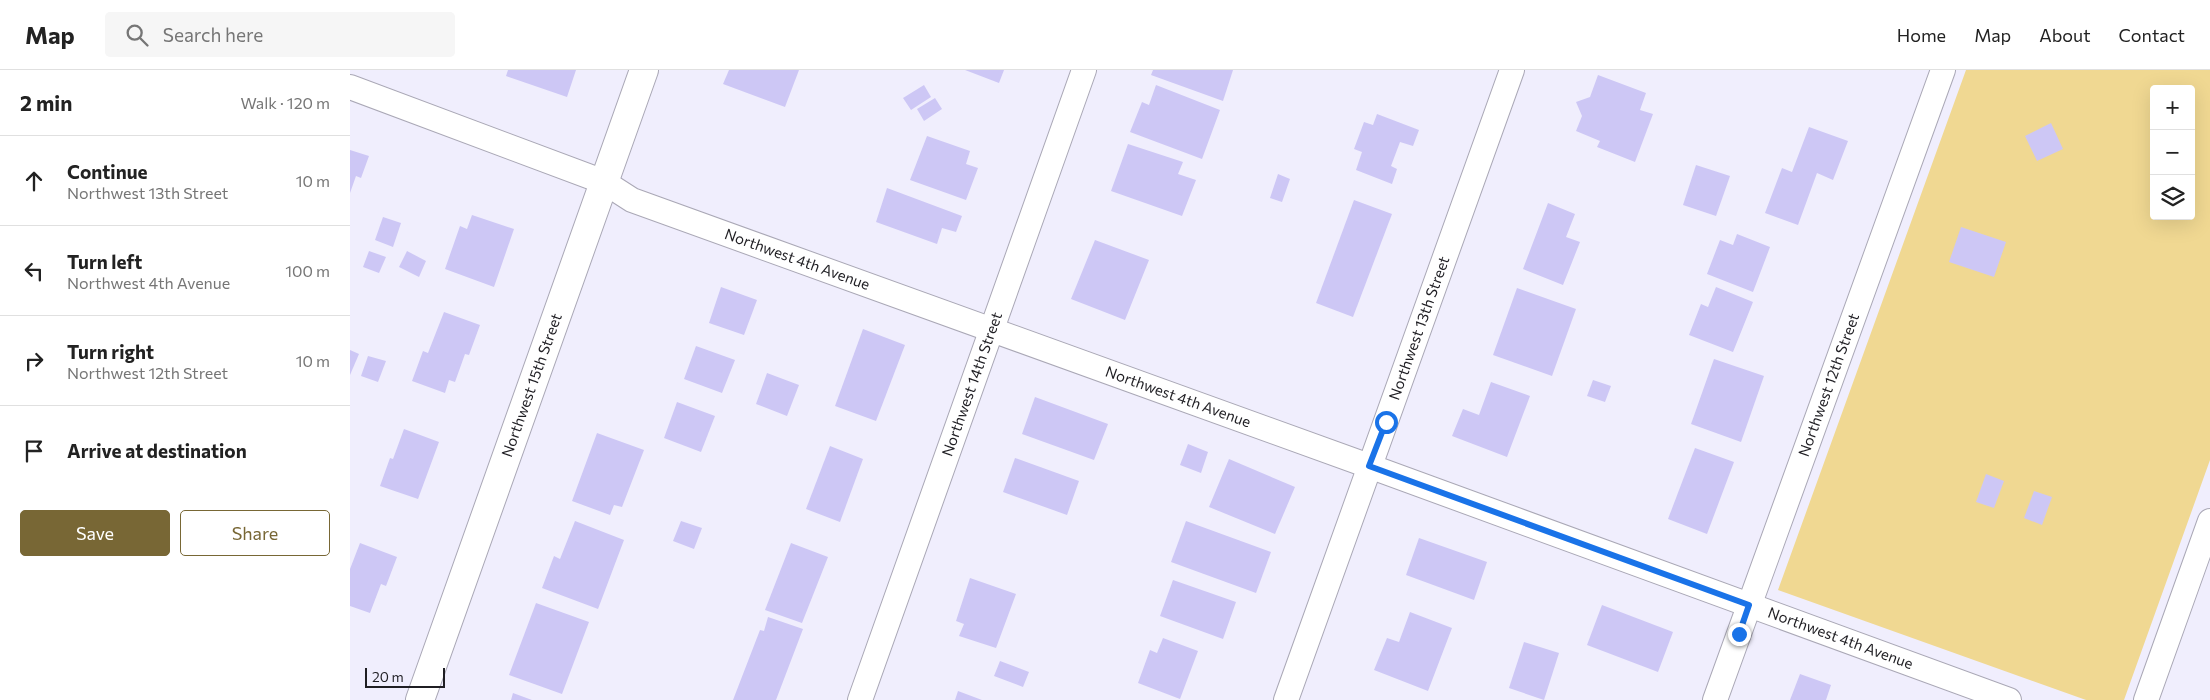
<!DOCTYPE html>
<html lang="en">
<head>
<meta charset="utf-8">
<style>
	body { margin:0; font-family:Commissioner,sans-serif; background:#f6f6f6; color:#222 }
	.controls { position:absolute; right:15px; top:15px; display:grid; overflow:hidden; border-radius:5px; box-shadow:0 5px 20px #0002 }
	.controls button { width:45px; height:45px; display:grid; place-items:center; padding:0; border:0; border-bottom:1px solid #e0e0e0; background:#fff; color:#222; font:25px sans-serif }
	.scale { position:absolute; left:15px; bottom:12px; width:80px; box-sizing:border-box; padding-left:5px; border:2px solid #1f1e23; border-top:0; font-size:14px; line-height:18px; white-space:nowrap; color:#1f1e23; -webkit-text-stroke:4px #f0eefd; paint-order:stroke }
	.stop { position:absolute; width:15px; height:15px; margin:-11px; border:4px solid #1a73e8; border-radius:50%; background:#fff }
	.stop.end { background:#1a73e8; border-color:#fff; box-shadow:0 1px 5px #0008 }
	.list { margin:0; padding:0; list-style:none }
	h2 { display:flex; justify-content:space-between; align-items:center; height:65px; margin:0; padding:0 20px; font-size:21px }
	h2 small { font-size:16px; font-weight:400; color:#767676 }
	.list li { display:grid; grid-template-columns:32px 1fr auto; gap:15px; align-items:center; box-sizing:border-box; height:90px; padding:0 20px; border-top:1px solid #e0e0e0 }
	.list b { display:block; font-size:19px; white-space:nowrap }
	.list p { margin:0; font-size:16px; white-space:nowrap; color:#767676 }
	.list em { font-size:16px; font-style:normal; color:#767676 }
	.actions { display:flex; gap:10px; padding:15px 20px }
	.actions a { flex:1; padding:11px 0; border:1px solid #786735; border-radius:5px; text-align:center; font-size:18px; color:#786735 }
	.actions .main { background:#786735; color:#fff }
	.icon { flex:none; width:28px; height:28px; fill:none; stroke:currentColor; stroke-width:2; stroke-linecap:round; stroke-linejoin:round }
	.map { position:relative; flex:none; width:1860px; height:630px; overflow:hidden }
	header { display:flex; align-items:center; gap:30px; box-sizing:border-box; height:70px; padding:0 25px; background:#fff; border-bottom:1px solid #e0e0e0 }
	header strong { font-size:24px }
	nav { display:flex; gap:28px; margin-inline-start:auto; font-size:18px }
	.search { width:350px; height:45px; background:#f6f6f6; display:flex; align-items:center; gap:12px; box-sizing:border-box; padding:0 18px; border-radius:5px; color:#767676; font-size:19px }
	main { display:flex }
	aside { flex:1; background:#fff }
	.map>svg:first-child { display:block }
	.green { fill:#f0d892; fill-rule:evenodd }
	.building { fill:#cdc7f5 }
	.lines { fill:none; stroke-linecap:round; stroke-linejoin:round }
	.street-casing { stroke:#aaa8b6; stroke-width:26 }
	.secondary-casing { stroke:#aaa8b6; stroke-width:30 }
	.street { stroke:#fff; stroke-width:24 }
	.secondary { stroke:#fff; stroke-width:28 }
	.route { stroke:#1a73e8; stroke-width:6 }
	.labels { text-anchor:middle; stroke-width:5; stroke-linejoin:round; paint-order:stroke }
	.street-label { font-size:15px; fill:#1f1e23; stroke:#f0eefd }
</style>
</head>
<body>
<header>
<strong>Map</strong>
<div class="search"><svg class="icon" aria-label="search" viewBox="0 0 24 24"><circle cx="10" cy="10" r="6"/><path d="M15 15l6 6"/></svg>Search here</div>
<nav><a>Home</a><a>Map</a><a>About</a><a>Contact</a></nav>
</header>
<main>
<aside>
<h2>2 min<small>Walk · 120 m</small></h2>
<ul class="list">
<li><svg class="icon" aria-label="ahead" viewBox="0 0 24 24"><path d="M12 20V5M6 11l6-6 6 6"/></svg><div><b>Continue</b><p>Northwest 13th Street</p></div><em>10 m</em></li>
<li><svg class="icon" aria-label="left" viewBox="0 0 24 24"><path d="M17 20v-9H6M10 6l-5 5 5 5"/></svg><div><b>Turn left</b><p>Northwest 4th Avenue</p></div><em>100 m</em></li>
<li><svg class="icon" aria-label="right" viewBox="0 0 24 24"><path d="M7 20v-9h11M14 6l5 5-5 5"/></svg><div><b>Turn right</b><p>Northwest 12th Street</p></div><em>10 m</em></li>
<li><svg class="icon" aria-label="arrive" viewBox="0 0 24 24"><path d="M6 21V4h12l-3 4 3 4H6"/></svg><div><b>Arrive at destination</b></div></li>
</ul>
<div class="actions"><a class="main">Save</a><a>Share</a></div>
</aside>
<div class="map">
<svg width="1860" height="630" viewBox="0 0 1860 630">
	<rect width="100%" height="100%" fill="#f0eefd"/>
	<path class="green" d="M1616,0H1860V390L1774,630H1736L1428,520ZM1804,19H1841V146H1804Z"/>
	<g class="building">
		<path d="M158,0H226L217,27L156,6Z"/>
		<path d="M379,0H449L435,37L373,14Z"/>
		<path d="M615,0H654L649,13Z"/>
		<path d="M803,0H883L873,31L801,5Z"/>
		<path d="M1248,5L1296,23L1290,40L1303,44L1285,92L1247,77L1250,71L1226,61L1232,46L1226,32L1240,27Z"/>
		<path d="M574,15L581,27L561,40L553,28Z"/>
		<path d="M806,15L870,40L852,89L780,62L792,32L799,35Z"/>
		<path d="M585,28L592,39L574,51L567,39Z"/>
		<path d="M1027,44L1069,60L1063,76L1050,72L1041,96L1047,99L1042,114L1006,100L1012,82L1004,79L1014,52L1023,55Z"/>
		<path d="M1701,53L1713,79L1687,91L1675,66Z"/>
		<path d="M1459,57L1498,71L1483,110L1467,103L1448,155L1415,143L1432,98L1442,102Z"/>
		<path d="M577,66L620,81L616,94L628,98L616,130L560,110Z"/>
		<path d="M778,74L833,92L828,104L846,110L832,146L761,121Z"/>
		<path d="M0,80L19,86L11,108L6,106L0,123Z"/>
		<path d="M1346,95L1380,106L1366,146L1333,135Z"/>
		<path d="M928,104L940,109L932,132L920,128Z"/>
		<path d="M537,118L612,146L606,162L592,158L587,174L526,152Z"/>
		<path d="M1004,130L1042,144L1003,247L966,233Z"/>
		<path d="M1198,133L1225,144L1216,167L1230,172L1213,215L1173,199Z"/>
		<path d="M122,145L164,159L144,217L95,199L110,156L117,159Z"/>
		<path d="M33,147L51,153L43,177L25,170Z"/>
		<path d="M1611,157L1656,172L1644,207L1599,192Z"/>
		<path d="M1387,164L1420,177L1403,222L1357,204L1370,170L1383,175Z"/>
		<path d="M745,170L799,190L775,250L721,229Z"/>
		<path d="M19,181L36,187L29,203L13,197Z"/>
		<path d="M57,181L76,191L69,207L49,197Z"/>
		<path d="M371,217L407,230L394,265L359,253Z"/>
		<path d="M1366,217L1403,232L1383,282L1339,265L1351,234L1358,237Z"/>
		<path d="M1167,218L1226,239L1202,306L1143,285Z"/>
		<path d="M94,242L130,255L119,285L115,284L105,312L99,310L95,323L62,311L73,281L78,283Z"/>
		<path d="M513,259L555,275L526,351L485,336Z"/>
		<path d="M346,276L385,290L372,323L334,309Z"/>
		<path d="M0,280L9,284L0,305Z"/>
		<path d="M18,286L36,291L28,312L11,306Z"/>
		<path d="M1364,289L1414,306L1391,372L1341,354Z"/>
		<path d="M417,303L449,315L437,346L406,334Z"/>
		<path d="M1243,310L1261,316L1255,332L1237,326Z"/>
		<path d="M1141,312L1180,326L1157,387L1102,366L1113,339L1129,345Z"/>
		<path d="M685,327L758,354L744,390L672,364Z"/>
		<path d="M327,332L365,346L351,382L314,368Z"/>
		<path d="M54,359L89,372L68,429L30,416L40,388L43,389Z"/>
		<path d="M247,363L294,380L272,437L264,435L260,445L222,431Z"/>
		<path d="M838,374L858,382L851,403L830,395Z"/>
		<path d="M480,376L513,389L490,452L456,439Z"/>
		<path d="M1345,378L1384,392L1357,464L1318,449Z"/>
		<path d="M665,388L729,411L717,445L653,422Z"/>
		<path d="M879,389L945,417L925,464L859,437Z"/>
		<path d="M1636,404L1654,411L1644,438L1626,432Z"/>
		<path d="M1684,421L1702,427L1692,455L1674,448Z"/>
		<path d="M225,451L274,470L248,539L192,518L204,486L210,489Z"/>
		<path d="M331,451L352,458L344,479L323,471Z"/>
		<path d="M836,451L921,482L906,523L821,492Z"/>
		<path d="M1069,468L1137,492L1124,530L1056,505Z"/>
		<path d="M10,473L47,487L36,516L31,514L20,543L0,536V499Z"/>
		<path d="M441,473L478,487L452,553L415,540Z"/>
		<path d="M620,508L666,524L646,578L609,566L614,554L606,551Z"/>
		<path d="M823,510L886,532L873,569L810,546Z"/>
		<path d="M186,533L239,552L212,624L159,605Z"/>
		<path d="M1252,535L1323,562L1308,602L1237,575Z"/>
		<path d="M1060,542L1102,558L1078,621L1024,600L1037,568L1049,572Z"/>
		<path d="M418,547L453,559L426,630H383L410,560L414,561Z"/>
		<path d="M813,568L848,581L830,629L788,613L800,580L807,583Z"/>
		<path d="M1174,572L1209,583L1194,630L1159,618Z"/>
		<path d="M650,591L679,602L673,617L644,606Z"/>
		<path d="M1450,604L1481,615L1476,630H1440Z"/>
		<path d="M608,621L632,630H605Z"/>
		<path d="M163,623L182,630H161Z"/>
	</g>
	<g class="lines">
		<defs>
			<g id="street">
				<path id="s1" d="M0,17L254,112L282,130L1019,396L1659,630"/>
				<path id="s2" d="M510,630L734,0"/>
				<path id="s3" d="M936,630L1162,0"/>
				<path id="s4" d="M1365,630L1593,0"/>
				<path d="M1796,630L1860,451"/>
			</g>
			<g id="secondary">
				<path id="s5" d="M70,630L294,0"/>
			</g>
		</defs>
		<use href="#street" class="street-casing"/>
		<use href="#secondary" class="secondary-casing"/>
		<use href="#street" class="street"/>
		<use href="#secondary" class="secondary"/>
	</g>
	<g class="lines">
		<path class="route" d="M1036,352L1019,396L1399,535L1389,564"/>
	</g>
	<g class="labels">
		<g class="street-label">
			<text dy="5" stroke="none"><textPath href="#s1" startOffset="480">Northwest 4th Avenue</textPath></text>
			<text dy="5" stroke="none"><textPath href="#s3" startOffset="395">Northwest 13th Street</textPath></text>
			<text dy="5" stroke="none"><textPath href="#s5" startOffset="334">Northwest 15th Street</textPath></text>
			<text dy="5" stroke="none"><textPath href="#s2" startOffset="335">Northwest 14th Street</textPath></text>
			<text dy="5" stroke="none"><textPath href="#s4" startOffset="335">Northwest 12th Street</textPath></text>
			<text dy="5" stroke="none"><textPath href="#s1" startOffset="885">Northwest 4th Avenue</textPath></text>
			<text dy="5" stroke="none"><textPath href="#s1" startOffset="1590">Northwest 4th Avenue</textPath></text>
		</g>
	</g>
</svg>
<div class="controls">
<button>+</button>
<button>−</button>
<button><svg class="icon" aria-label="layers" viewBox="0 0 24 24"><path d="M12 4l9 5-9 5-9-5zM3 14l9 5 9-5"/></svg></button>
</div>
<div class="scale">20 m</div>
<div class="stop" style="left:1036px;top:352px"></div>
<div class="stop end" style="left:1389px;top:564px"></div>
</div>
</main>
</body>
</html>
